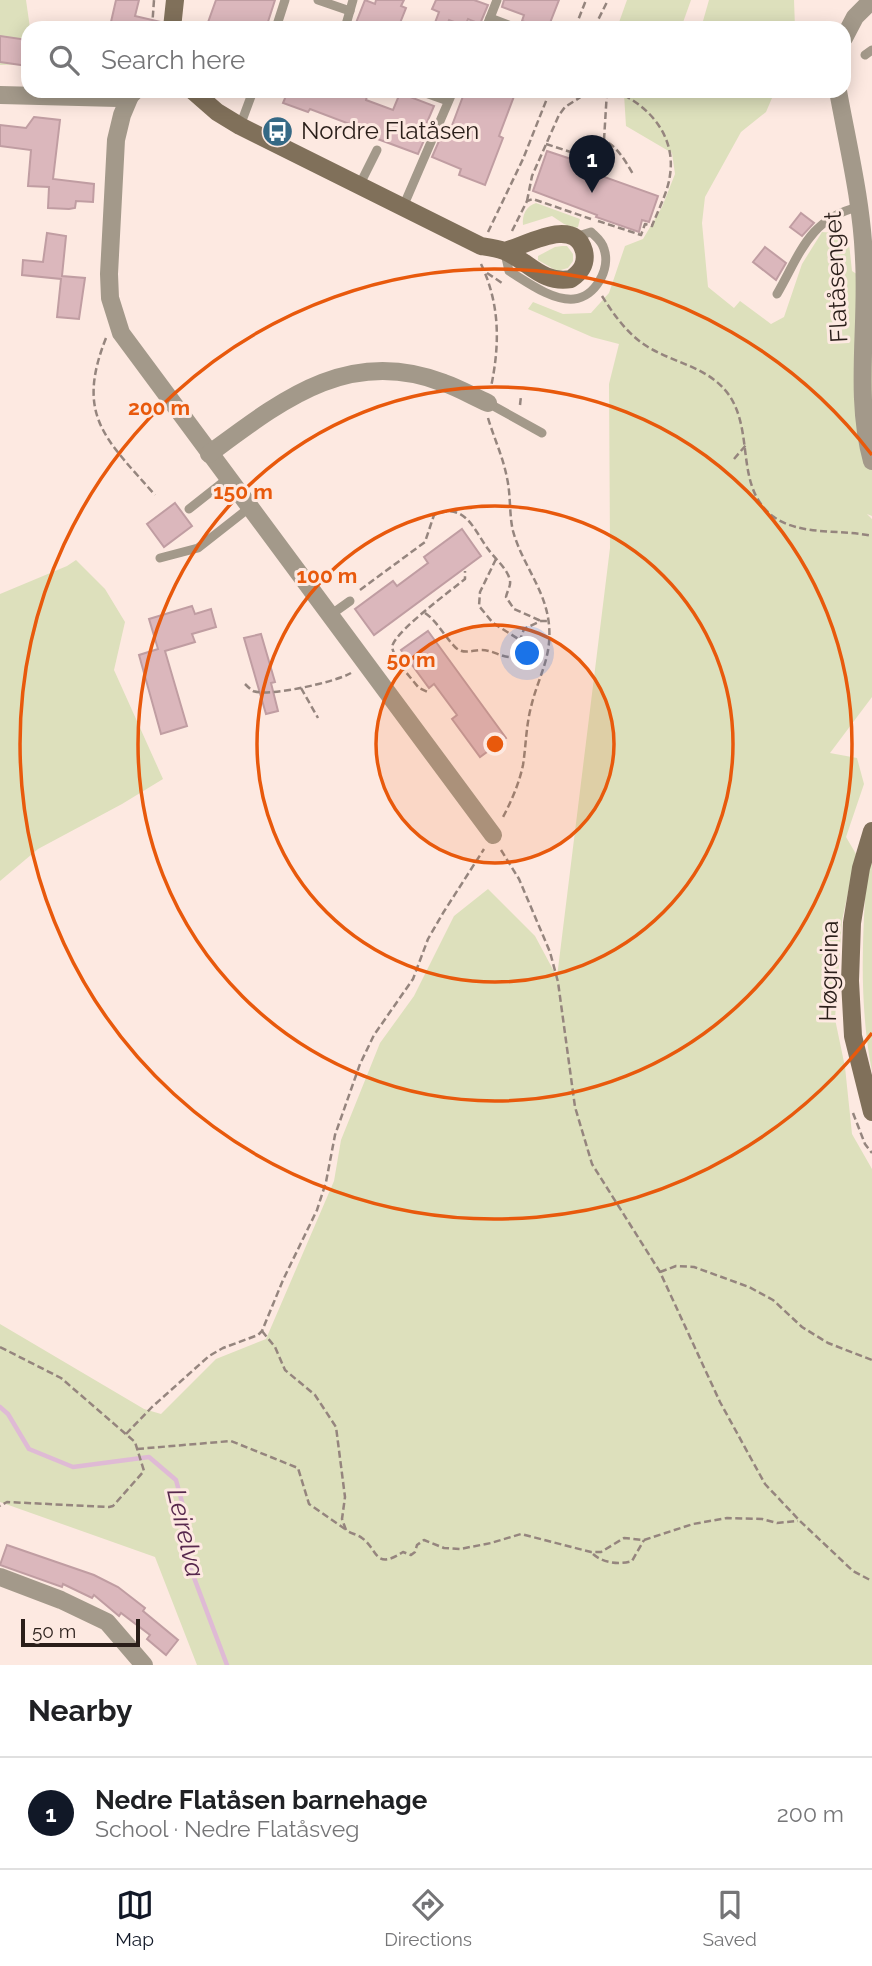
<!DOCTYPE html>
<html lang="en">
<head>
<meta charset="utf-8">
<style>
	body { margin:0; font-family:Raleway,sans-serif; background:#f2f2f2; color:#202124 }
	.scale { position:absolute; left:21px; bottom:18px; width:119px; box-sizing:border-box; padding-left:7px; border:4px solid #2a1e19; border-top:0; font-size:19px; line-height:24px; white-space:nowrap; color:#2a1e19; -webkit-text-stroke:5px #fde9e1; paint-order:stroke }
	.you { position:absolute; left:528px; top:654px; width:24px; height:24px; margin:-18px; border:5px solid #fff; border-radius:50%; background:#1a73e8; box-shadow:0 0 0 10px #1a73e833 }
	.badge { display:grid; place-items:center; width:46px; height:46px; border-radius:50%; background:#111827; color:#fff; font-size:23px; font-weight:700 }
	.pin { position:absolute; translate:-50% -58px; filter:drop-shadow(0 2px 4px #0008) }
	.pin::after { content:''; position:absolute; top:37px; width:24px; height:21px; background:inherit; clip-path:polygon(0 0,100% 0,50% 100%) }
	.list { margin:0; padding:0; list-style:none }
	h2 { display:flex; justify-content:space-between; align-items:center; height:91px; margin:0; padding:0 28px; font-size:30px }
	h2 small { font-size:23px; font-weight:400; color:#757577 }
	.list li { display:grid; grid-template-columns:46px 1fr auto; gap:21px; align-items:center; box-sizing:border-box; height:112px; padding:0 28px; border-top:2px solid #e0e0e0 }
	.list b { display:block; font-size:26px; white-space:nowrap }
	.list p { margin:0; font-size:23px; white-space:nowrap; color:#757577 }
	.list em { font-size:23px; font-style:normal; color:#757577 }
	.icon { flex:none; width:38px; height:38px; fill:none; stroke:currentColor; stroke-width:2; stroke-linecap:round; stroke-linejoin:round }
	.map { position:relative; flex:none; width:872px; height:1665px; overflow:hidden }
	.search { position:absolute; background:#fff; box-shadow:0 4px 18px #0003; left:21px; right:21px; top:21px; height:77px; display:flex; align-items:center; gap:18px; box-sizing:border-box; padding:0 24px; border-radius:21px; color:#757577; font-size:26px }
	.sheet { height:203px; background:#fff }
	nav { display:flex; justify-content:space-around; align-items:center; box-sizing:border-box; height:98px; border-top:2px solid #e0e0e0; background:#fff; font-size:19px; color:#757577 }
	nav a { display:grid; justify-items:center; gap:4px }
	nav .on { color:#111827 }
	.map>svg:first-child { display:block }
	.green { fill:#dde0bc }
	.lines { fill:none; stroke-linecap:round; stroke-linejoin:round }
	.stream { stroke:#dfbad5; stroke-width:4.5 }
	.building { fill:#dbb7bc; stroke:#c09da2; stroke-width:2 }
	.path { stroke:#95857e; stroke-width:2.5; stroke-dasharray:7 3.5; stroke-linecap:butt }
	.lane { stroke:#a3998a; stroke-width:9 }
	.street { stroke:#a3998a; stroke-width:18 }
	.secondary { stroke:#80705a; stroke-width:18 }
	.ring { fill:none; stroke:#e8590c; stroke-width:3.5 }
	.labels { text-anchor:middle; stroke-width:6; stroke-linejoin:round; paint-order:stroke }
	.poi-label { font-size:24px; fill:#2a1e19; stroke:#fde9e1; text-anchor:start }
	.street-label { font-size:24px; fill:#2a1e19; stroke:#fde9e1 }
	.water-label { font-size:26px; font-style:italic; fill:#57284d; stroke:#fde9e1 }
	.centre { fill:#e8590c; stroke:#fde9e1; stroke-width:3.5 }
	.ring-label { font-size:21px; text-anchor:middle; font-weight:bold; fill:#e8590c; stroke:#fde9e1; stroke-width:6; stroke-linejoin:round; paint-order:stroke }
</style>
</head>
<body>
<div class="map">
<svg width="872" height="1665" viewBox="0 0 872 1665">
	<rect width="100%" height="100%" fill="#fde9e1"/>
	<g class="green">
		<path d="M0,0H26L30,28H28V64L0,65Z"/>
		<path d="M627,0H691L681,28H617Z"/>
		<path d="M709,0H794L795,28H701Z"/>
		<path d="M626,91H775L766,112L741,132L705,197L702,223L708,287L734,308L740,301L771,324L784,317L802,264L822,232L848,234L852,271L869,282L872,279V516L867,514L872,519V697L830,753L857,758L864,784L846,837L856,854L842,921L835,1019L845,1067L852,1134L872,1169V1665H197L155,1557L0,1502V1324L144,1409L161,1414L216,1359L266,1339L334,1181L341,1140L380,1043L414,996L454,916L488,889L535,936L557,977L610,548L609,384L619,344L592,337L528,309L533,302L563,314L591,313L609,293L625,246L643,239L662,207L675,174L672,153L626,126L624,94Z"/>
		<path d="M536,203L580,219L578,227L575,228L564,224L552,216L523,225C522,215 526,206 536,203Z"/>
		<path d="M562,246H567L573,254V261L568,268L557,271L538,260V256L555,247Z"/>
		<path d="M76,560L105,589L125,622L114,670L163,779L122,804L38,849L0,881V594L67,566Z"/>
		<path d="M872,853V1072C859,1004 862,938 867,868Z"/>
	</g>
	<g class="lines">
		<path class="stream" d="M0,1407L8,1414L29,1449L73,1467L149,1457L176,1480L189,1528L190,1567L227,1665"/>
	</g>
	<g class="building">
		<path d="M116,0H139L135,16L161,22V28H118L111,22Z"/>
		<path d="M216,0H275L266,28H206Z"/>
		<path d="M365,0L375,4L376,0H404L401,6L406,8L398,28H354Z"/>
		<path d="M436,0H474L488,5L480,24L468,19L465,26L449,20L446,28H433L439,12L432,9Z"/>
		<path d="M504,0H559L548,28H541L522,21L524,15L502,7Z"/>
		<path d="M0,36L28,40V66L0,62Z"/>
		<path d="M288,91H354L367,96L366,100L393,110L400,93L434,106L425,127L429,129L418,154L375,138L376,134L310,109L308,112L283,103Z"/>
		<path d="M465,91H516L499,136L503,138L485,185L459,175L461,169L432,157L442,134L448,136Z"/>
		<path d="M34,117L60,120L53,179L94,184L93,202L76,201L75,208L69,209L48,208L49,187L28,186L31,150L0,146V125L26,128Z"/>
		<path d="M547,151L595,167L593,173L658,196L649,222L642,220L639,232L596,217L597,215L533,191Z"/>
		<path d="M801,213L814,223L802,236L790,227Z"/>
		<path d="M47,233L66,236L62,276L85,278L79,319L57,317L61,279L22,275L23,260L43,262Z"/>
		<path d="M765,247L786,263L776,280L753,262Z"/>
		<path d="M175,503L192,526L164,547L147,524Z"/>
		<path d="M462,529L481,556L374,635L355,609L393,581L397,586L428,563L424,557Z"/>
		<path d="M192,606L195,614L211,609L216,627L192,634L195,642L165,651L187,726L161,734L139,655L158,649L149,619Z"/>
		<path d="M428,631L506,738L480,757L452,719L457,715L434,684L429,688L401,650Z"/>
		<path d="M261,634L275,682L271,683L278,711L266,714L244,638Z"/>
		<path d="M7,1545L94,1575L118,1587L145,1608L143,1611L178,1640L166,1655L147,1639L150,1635L121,1613L119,1616L94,1595L92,1598L63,1584L62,1587L0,1565Z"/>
	</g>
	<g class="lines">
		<g class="path">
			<path d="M152,28L154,0"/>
			<path d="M575,28L586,0"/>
			<path d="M594,28L608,0"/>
			<path d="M171,91L176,96"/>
			<path d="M604,140L607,91"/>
			<path d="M546,144L586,157"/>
			<path d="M572,152C575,146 578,144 585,141C609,131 623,157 633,174"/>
			<path d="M527,201L532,176L559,115L565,107L590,91"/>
			<path d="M598,221L641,235L645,224L652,226C658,210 668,192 670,175C676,136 649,105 615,91"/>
			<path d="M512,231L527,201L533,199L591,219"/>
			<path d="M488,232L523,159L550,91"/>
			<path d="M481,264C500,304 500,344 491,387"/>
			<path d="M487,273L502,283"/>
			<path d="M602,296C614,315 628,335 648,347C676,364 709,367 729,395C755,433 734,488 774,517C800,536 841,529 872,536"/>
			<path d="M106,338C75,416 106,439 155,495"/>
			<path d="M520,405L521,396"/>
			<path d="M488,418C494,438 503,457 507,478C511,496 509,514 513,531C522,564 546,590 549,625C552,658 538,677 531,707C526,726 526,746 523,765C519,784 511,802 502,819"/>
			<path d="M734,459L746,445"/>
			<path d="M496,559L480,592L479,606L493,623L520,640"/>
			<path d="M360,590L425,542L434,515C465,501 474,530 488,549C495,559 508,569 510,581C511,586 507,591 506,597L514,609L541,621"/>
			<path d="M425,613C438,622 444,636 455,647C463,655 472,650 482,650C495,650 507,662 520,655V640L524,629L541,621H549"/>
			<path d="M400,665L419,688L430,693"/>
			<path d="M392,671L400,665C398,659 390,650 393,644C399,629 450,591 465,579V571"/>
			<path d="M245,684C247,686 250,689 253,691C269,697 336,682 351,673"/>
			<path d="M301,688L318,718"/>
			<path d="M501,850L519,879L550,952L558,982L575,1107L592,1164L660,1272L720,1402L765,1484L800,1521L853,1571L872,1581"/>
			<path d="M853,1113L865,1144L872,1153"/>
			<path d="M660,1272L676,1266L694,1267L749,1287L773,1300L802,1327L828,1343L872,1360"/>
			<path d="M262,1331L275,1347L285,1370L315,1395L336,1427L345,1497L342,1519L346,1530C351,1534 357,1534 362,1538C378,1549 374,1571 403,1552L411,1555L415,1552L417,1545L424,1540L444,1548L460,1549L491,1543L521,1534L591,1552H601L624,1538L644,1540L693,1524L727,1518L762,1519L777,1523L798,1521"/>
			<path d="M0,1347L61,1378L135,1442L144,1471L113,1506L109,1507L7,1502L0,1506"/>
			<path d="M126,1434L152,1407L209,1356L223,1348L258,1335L262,1331L283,1280L317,1210L326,1182L335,1135L360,1064L374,1035L413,979L428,939L443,913L484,849"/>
			<path d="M137,1449L231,1441L298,1468L309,1504L345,1529"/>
			<path d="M593,1554C603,1563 619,1565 632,1561L644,1540"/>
		</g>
		<g class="lane">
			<path d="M318,0L350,11"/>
			<path d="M490,18L516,28"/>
			<path d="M276,28L285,0"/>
			<path d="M345,28L353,0"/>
			<path d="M486,28L497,0"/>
			<path d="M865,55L872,50"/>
			<path d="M420,91L448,101"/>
			<path d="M240,126L253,91"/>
			<path d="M359,186L377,150"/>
			<path d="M403,207L453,91"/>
			<path d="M505,253L509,271C527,282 552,301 574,299C595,297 611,269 604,249C602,241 596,237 591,232L575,237"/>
			<path d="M777,294C800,254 809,219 858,207"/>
			<path d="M488,403L542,433"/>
			<path d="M189,509L227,479"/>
			<path d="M160,558L198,548L249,508"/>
			<path d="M329,616L350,601"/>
		</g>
		<g class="street">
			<path d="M844,38L855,17L872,0"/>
			<path d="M838,91C848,146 862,203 864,259C868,326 854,396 872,461"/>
			<path d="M0,95L118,98L130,96L135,91"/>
			<path d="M130,96L122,115L116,140L109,274L110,298L121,333L493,835"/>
			<path d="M209,454C282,400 349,346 444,383C459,388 474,397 488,403"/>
			<path d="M0,1577L61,1600L107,1622L144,1665"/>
		</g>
		<g class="secondary">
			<path d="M172,28L175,0"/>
			<path d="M193,91L217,112L240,126L481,246C488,247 497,248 504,251C529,261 541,284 571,279C581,272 587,264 584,251C574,216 527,245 505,251"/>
			<path d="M872,831L861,868L852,923L850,981L853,1036L872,1112"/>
		</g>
	</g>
	<circle cx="495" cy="744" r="119" fill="#e8590c" fill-opacity=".12"/>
	<g class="ring">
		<circle cx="495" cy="744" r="119"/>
		<circle cx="495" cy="744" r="238"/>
		<circle cx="495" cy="744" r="357"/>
		<path d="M872 1033A475 475 0 1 1 872 455"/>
	</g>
	<defs>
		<symbol id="bus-disc" viewBox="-11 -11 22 22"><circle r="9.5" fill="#356985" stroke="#fde9e1"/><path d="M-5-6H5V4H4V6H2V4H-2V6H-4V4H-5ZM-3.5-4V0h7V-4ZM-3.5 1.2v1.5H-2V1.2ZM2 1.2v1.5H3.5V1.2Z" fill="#fff"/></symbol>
	</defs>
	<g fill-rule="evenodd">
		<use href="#bus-disc" x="260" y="114" width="35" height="35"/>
	</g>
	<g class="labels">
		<g class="poi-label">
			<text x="301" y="139">Nordre Flatåsen</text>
		</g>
		<g class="street-label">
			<text transform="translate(836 277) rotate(-93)" y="8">Flatåsenget</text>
			<text transform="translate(829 971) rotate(-89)" y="8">Høgreina</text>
		</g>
		<g class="water-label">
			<text transform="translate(186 1533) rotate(77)" y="9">Leirelva</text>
		</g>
	</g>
	<circle cx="495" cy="744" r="10" class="centre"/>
	<g class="ring-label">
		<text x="159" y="415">200 m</text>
		<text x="243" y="499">150 m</text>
		<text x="327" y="583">100 m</text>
		<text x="411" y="667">50 m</text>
	</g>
</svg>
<div class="scale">50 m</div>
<div class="you"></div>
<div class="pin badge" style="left:592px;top:193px">1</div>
<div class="search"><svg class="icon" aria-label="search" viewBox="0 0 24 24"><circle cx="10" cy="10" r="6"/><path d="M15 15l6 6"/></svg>Search here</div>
</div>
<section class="sheet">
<h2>Nearby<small></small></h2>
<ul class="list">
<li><span class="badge">1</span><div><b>Nedre Flatåsen barnehage</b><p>School · Nedre Flatåsveg</p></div><em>200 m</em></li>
</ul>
</section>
<nav>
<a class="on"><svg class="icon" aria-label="map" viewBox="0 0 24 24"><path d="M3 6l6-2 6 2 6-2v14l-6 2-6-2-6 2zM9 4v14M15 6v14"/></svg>Map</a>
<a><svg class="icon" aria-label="directions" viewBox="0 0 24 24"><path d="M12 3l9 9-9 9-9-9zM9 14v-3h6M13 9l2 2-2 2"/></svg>Directions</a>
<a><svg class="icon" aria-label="saved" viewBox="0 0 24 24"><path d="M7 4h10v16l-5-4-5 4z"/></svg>Saved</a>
</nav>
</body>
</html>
